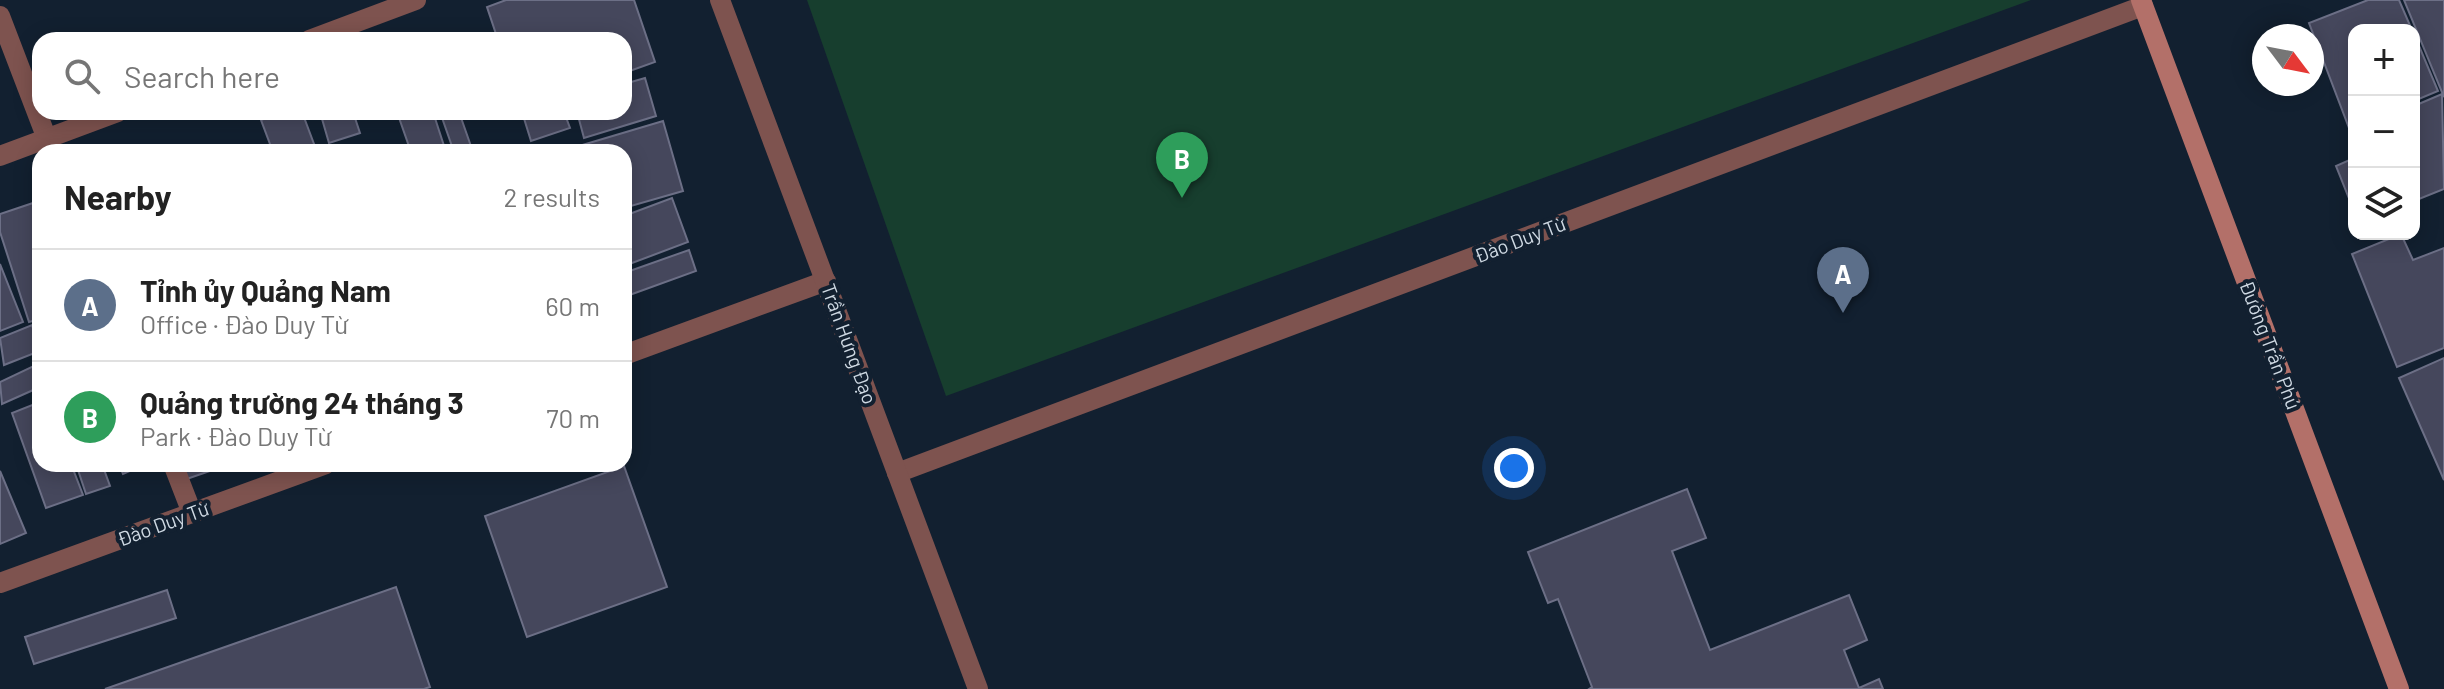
<!DOCTYPE html>
<html lang="en">
<head>
<meta charset="utf-8">
<style>
	body { margin:0; font-family:Barlow,sans-serif; background:#f6f6f6; color:#222 }
	.controls { position:absolute; right:24px; top:24px; display:grid; overflow:hidden; border-radius:16px; box-shadow:0 4px 20px #0003 }
	.controls button { width:72px; height:72px; display:grid; place-items:center; padding:0; border:0; border-bottom:2px solid #e0e0e0; background:#fff; color:#222; font:40px sans-serif }
	.compass { position:absolute; left:2252px; top:24px; width:72px; height:72px; border-radius:50%; background:#fff; box-shadow:0 4px 20px #0003; rotate:122deg }
	.you { position:absolute; left:1514px; top:468px; width:28px; height:28px; margin:-20px; border:6px solid #fff; border-radius:50%; background:#1a73e8; box-shadow:0 0 0 12px #1a73e833 }
	.badge { display:grid; place-items:center; width:52px; height:52px; border-radius:50%; background:#0b8043; color:#fff; font-size:26px; font-weight:700 }
	.pin { position:absolute; translate:-50% -66px; filter:drop-shadow(0 2px 4px #0008) }
	.pin::after { content:''; position:absolute; top:42px; width:28px; height:24px; background:inherit; clip-path:polygon(0 0,100% 0,50% 100%) }
	.list { margin:0; padding:0; list-style:none }
	h2 { display:flex; justify-content:space-between; align-items:center; height:104px; margin:0; padding:0 32px; font-size:34px }
	h2 small { font-size:26px; font-weight:400; color:#767676 }
	.list li { display:grid; grid-template-columns:52px 1fr auto; gap:24px; align-items:center; box-sizing:border-box; height:112px; padding:0 32px; border-top:2px solid #e0e0e0 }
	.list b { display:block; font-size:30px; white-space:nowrap }
	.list p { margin:0; font-size:26px; white-space:nowrap; color:#767676 }
	.list em { font-size:26px; font-style:normal; color:#767676 }
	.icon { flex:none; width:44px; height:44px; fill:none; stroke:currentColor; stroke-width:2; stroke-linecap:round; stroke-linejoin:round }
	.map { position:relative; flex:none; width:2444px; height:689px; overflow:hidden }
	.search { position:absolute; background:#fff; box-shadow:0 4px 20px #0003; left:32px; top:32px; width:600px; height:88px; display:flex; align-items:center; gap:20px; box-sizing:border-box; padding:0 28px; border-radius:24px; color:#767676; font-size:30px }
	.panel { position:absolute; background:#fff; box-shadow:0 4px 20px #0003; left:32px; top:144px; width:600px; height:328px; border-radius:24px }
	.map>svg:first-child { display:block }
	.green { fill:#173e2e }
	.building { fill:#45475c; stroke:#6c6f86; stroke-width:2 }
	.lines { fill:none; stroke-linecap:round; stroke-linejoin:round }
	.service { stroke:#7e534f; stroke-width:20 }
	.minor { stroke:#7e534f; stroke-width:20 }
	.tertiary { stroke:#7e534f; stroke-width:20 }
	.secondary { stroke:#b37069; stroke-width:20 }
	.labels { text-anchor:middle; stroke-width:8; stroke-linejoin:round; paint-order:stroke }
	.street-label { font-size:20px; fill:#cfd9e3; stroke:#122030 }
</style>
</head>
<body>
<div class="map">
<svg width="2444" height="689" viewBox="0 0 2444 689">
	<rect width="100%" height="100%" fill="#122030"/>
	<path class="green" d="M807,0H2031L946,396Z"/>
	<g class="building">
		<path d="M506,0H634L655,62L624,73V40H498L487,7Z"/>
		<path d="M2368,0H2399L2412,30H2354V126L2349,128L2309,23Z"/>
		<path d="M2404,0H2444V97Z"/>
		<path d="M2414,34L2438,91L2414,101Z"/>
		<path d="M645,78L656,116L584,138L577,112H624V84Z"/>
		<path d="M2442,94L2444,189L2414,201V106Z"/>
		<path d="M281,112H302L317,152H273L261,120Z"/>
		<path d="M320,112H353L360,133L329,143Z"/>
		<path d="M397,112H433L446,152H411Z"/>
		<path d="M440,112H459L473,152H454Z"/>
		<path d="M522,112H564L570,128L531,141Z"/>
		<path d="M663,121L683,191L624,208V152H580L579,146Z"/>
		<path d="M2354,158V211L2336,166Z"/>
		<path d="M672,198L688,242L624,266V216Z"/>
		<path d="M39,201L40,319L29,322L0,232V214Z"/>
		<path d="M2401,234L2413,260L2444,248V348L2397,367L2352,254Z"/>
		<path d="M689,250L696,271L624,297V273Z"/>
		<path d="M0,264L23,322L0,331Z"/>
		<path d="M32,325L40,351L4,365L0,338Z"/>
		<path d="M2444,358V480L2399,378Z"/>
		<path d="M40,363V387L2,404L0,382Z"/>
		<path d="M40,402V464H71L83,495L46,508L12,413Z"/>
		<path d="M76,464H102L110,486L86,494Z"/>
		<path d="M119,464H146L123,474Z"/>
		<path d="M175,464H230L181,481Z"/>
		<path d="M624,466L667,587L527,637L485,516Z"/>
		<path d="M0,471L26,533L0,544Z"/>
		<path d="M1687,489L1706,538L1672,551L1710,650L1849,595L1867,640L1844,650L1859,688L1879,679L1883,689H1589L1592,687L1558,599L1548,603L1528,552Z"/>
		<path d="M396,587L430,687L424,689H105Z"/>
		<path d="M167,590L176,618L34,664L25,637Z"/>
	</g>
	<g class="lines">
		<g class="service">
			<path d="M0,16L52,152"/>
			<path d="M173,464L192,513"/>
		</g>
		<g class="minor">
			<path d="M309,40L416,0"/>
			<path d="M0,156L118,112"/>
			<path d="M624,355L826,281"/>
			<path d="M897,473L2143,6"/>
			<path d="M0,583L326,464"/>
		</g>
		<path class="tertiary" d="M720,0L978,689"/>
		<path class="secondary" d="M2141,0L2399,689"/>
	</g>
	<g class="labels">
		<g class="street-label">
			<text transform="translate(1520 240) rotate(-21)" y="7">Đào Duy Từ</text>
			<text transform="translate(849 344) rotate(70)" y="7">Trần Hưng Đạo</text>
			<text transform="translate(2270 345) rotate(69)" y="7">Đường Trần Phú</text>
			<text transform="translate(163 524) rotate(-20)" y="7">Đào Duy Từ</text>
		</g>
	</g>
</svg>
<div class="controls">
<button>+</button>
<button>−</button>
<button><svg class="icon" aria-label="layers" viewBox="0 0 24 24"><path d="M12 4l9 5-9 5-9-5zM3 14l9 5 9-5"/></svg></button>
</div>
<svg class="compass" viewBox="-18 -18 36 36"><path d="M0-13l5 13h-10z" fill="#e53935"/><path d="M0 13l5-13h-10z" fill="#767676"/></svg>
<div class="you"></div>
<div class="pin badge" style="left:1843px;top:313px;background:#5c6f8a">A</div>
<div class="pin badge" style="left:1182px;top:198px;background:#2e9e5b">B</div>
<div class="search"><svg class="icon" aria-label="search" viewBox="0 0 24 24"><circle cx="10" cy="10" r="6"/><path d="M15 15l6 6"/></svg>Search here</div>
<section class="panel">
<h2>Nearby<small>2 results</small></h2>
<ul class="list">
<li><span class="badge" style="background:#5c6f8a">A</span><div><b>Tỉnh ủy Quảng Nam</b><p>Office · Đào Duy Từ</p></div><em>60 m</em></li>
<li><span class="badge" style="background:#2e9e5b">B</span><div><b>Quảng trường 24 tháng 3</b><p>Park · Đào Duy Từ</p></div><em>70 m</em></li>
</ul>
</section>
</div>
</body>
</html>
